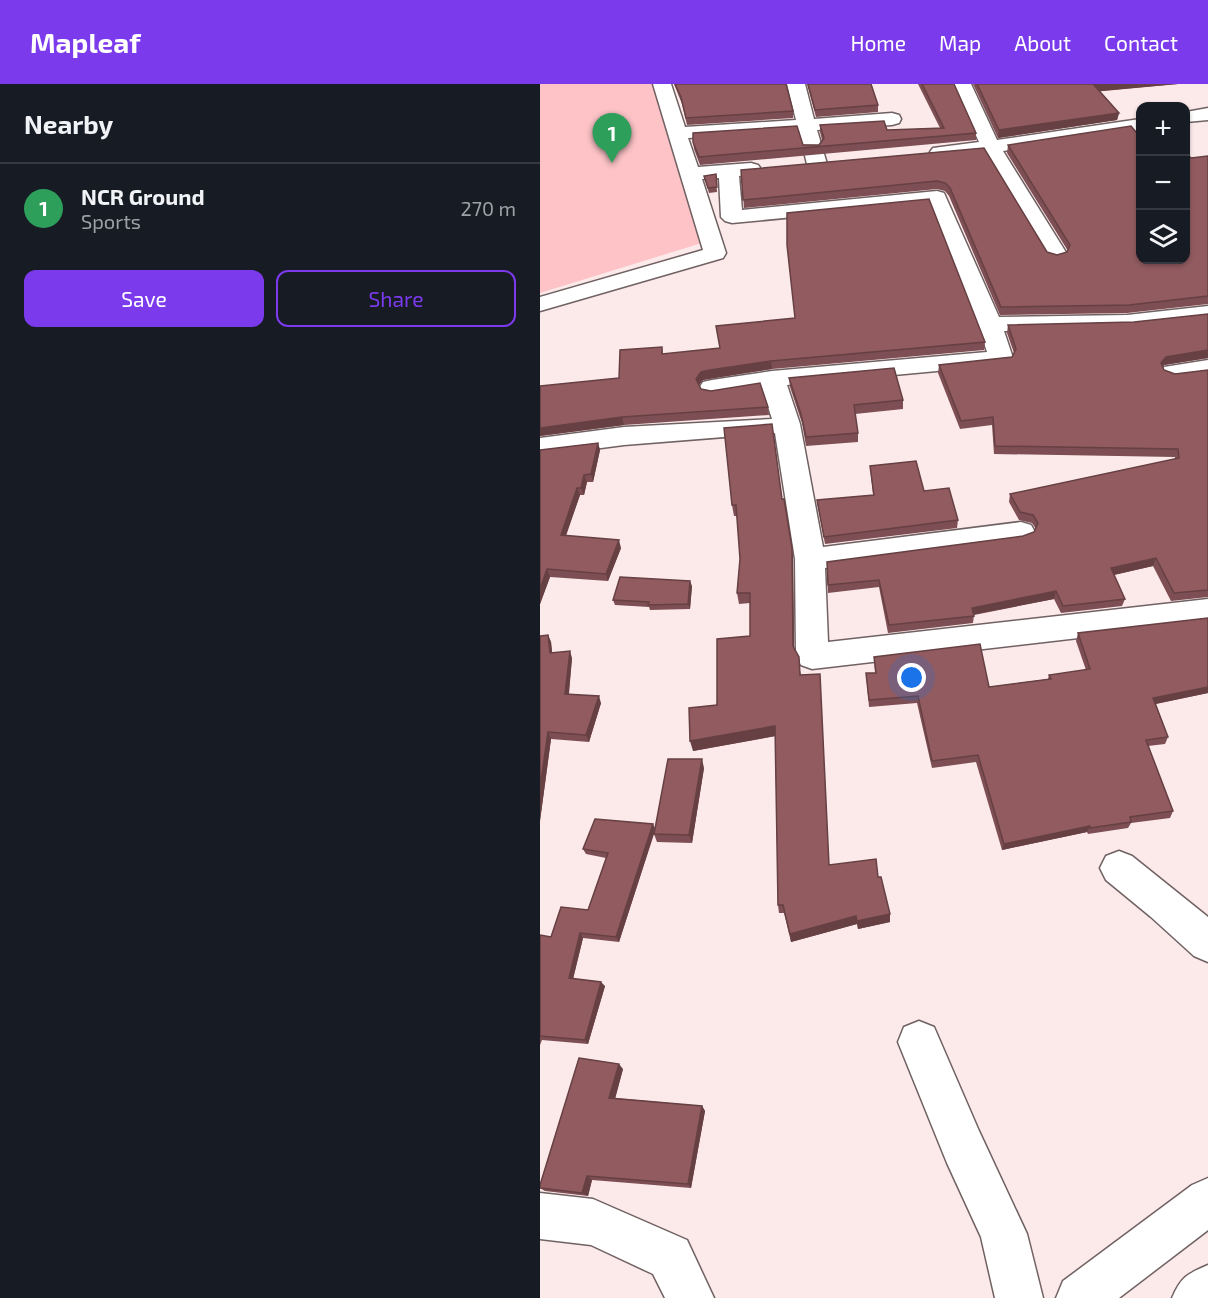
<!DOCTYPE html>
<html lang="en">
<head>
<meta charset="utf-8">
<style>
	body { margin:0; font-family:"Exo 2",sans-serif; background:#20242c; color:#f1f3f6 }
	.controls { position:absolute; right:18px; top:18px; display:grid; overflow:hidden; border-radius:12px; box-shadow:0 2px 4px #0004 }
	.controls button { width:54px; height:54px; display:grid; place-items:center; padding:0; border:0; border-bottom:2px solid #363941; background:#171b24; color:#f1f3f6; font:30px sans-serif }
	.you { position:absolute; left:372px; top:594px; width:21px; height:21px; margin:-15px; border:4px solid #fff; border-radius:50%; background:#1a73e8; box-shadow:0 0 0 9px #1a73e833 }
	.badge { display:grid; place-items:center; width:39px; height:39px; border-radius:50%; background:#7c3aed; color:#fff; font-size:20px; font-weight:700 }
	.pin { position:absolute; translate:-50% -50px; filter:drop-shadow(0 2px 3px #0008) }
	.pin::after { content:''; position:absolute; top:32px; width:21px; height:18px; background:inherit; clip-path:polygon(0 0,100% 0,50% 100%) }
	.list { margin:0; padding:0; list-style:none }
	h2 { display:flex; justify-content:space-between; align-items:center; height:78px; margin:0; padding:0 24px; font-size:26px }
	h2 small { font-size:20px; font-weight:400; color:#9ea1a6 }
	.list li { display:grid; grid-template-columns:39px 1fr auto; gap:18px; align-items:center; box-sizing:border-box; height:90px; padding:0 24px; border-top:2px solid #363941 }
	.list b { display:block; font-size:22px; white-space:nowrap }
	.list p { margin:0; font-size:20px; white-space:nowrap; color:#9ea1a6 }
	.list em { font-size:20px; font-style:normal; color:#9ea1a6 }
	.actions { display:flex; gap:12px; padding:18px 24px }
	.actions a { flex:1; padding:14px 0; border:2px solid #7c3aed; border-radius:12px; text-align:center; font-size:21px; color:#7c3aed }
	.actions .main { background:#7c3aed; color:#fff }
	.icon { flex:none; width:33px; height:33px; fill:none; stroke:currentColor; stroke-width:2; stroke-linecap:round; stroke-linejoin:round }
	.map { position:relative; flex:none; width:668px; height:1214px; overflow:hidden }
	header { display:flex; align-items:center; gap:36px; box-sizing:border-box; height:84px; padding:0 30px; background:#7c3aed; color:#fff }
	header strong { font-size:28px }
	nav { display:flex; gap:33px; margin-inline-start:auto; font-size:21px }
	main { display:flex }
	aside { flex:1; background:#171b24 }
	.map>svg:first-child { display:block }
	.green { fill:#fdc3c7 }
	.lines { fill:none; stroke-linecap:round; stroke-linejoin:round }
	.minor-casing { stroke:#706162; stroke-width:3 }
	.highway-casing { stroke:#706162; stroke-width:3 }
	.minor { fill:#fff; fill-rule:evenodd }
	.highway { fill:#fff; fill-rule:evenodd }
	.wall { fill:#7d4e53 }
	.shaded-wall { fill:#664043 }
	.building { fill:#915b60; stroke:#664043; stroke-width:1.5 }
</style>
</head>
<body>
<header>
<strong>Mapleaf</strong>
<nav><a>Home</a><a>Map</a><a>About</a><a>Contact</a></nav>
</header>
<main>
<aside>
<h2>Nearby<small></small></h2>
<ul class="list">
<li><span class="badge" style="background:#2e9e5b">1</span><div><b>NCR Ground</b><p>Sports</p></div><em>270 m</em></li>
</ul>
<div class="actions"><a class="main">Save</a><a>Share</a></div>
</aside>
<div class="map">
<svg width="668" height="1214" viewBox="0 0 668 1214">
	<rect width="100%" height="100%" fill="#fceaeb"/>
	<path class="green" d="M0,0H122L165,158L0,209Z"/>
	<g class="lines">
		<defs>
			<g id="minor">
				<path d="M113,0H131L145,43L256,36L247,0H265L274,35L352,29L359,31L361,35L359,39L352,41L277,46L287,80L284,84H270L267,80L259,47L148,54L158,83L211,79L218,81L221,85L218,89L199,92L202,126L397,107L404,109L459,233L587,231L668,222V236C600,246 533,247 464,247L473,274L470,279L461,281L247,301L260,340L283,463L481,438L491,441L495,448L491,455L481,458L285,484L288,558L668,515V539L272,585L261,581L256,572L255,475L235,349L84,361L0,372V354L84,343L232,335L222,304L172,312L163,310L159,304L163,298L172,296L232,287L447,268L438,240L390,120L192,139L185,137L181,133L179,94L162,95L186,169L183,174L0,227V213L163,166Z"/>
				<path d="M413,0H431L457,56L600,35V46L463,67L527,170L524,175L516,177L508,175L445,69L400,74L393,72L390,68L393,64L439,58Z"/>
				<path d="M668,24V36L646,38V28Z"/>
				<path d="M668,276V292L633,296L624,293L621,288L624,283Z"/>
				<path d="M579,767L592,772L668,833V878L654,872L611,833L566,796L560,784L566,772Z"/>
				<path d="M379,937L394,943L439,1047L487,1150L503,1214H455L441,1153L407,1079L358,958L364,943Z"/>
				<path d="M0,1109L53,1115L147,1156L174,1214H125L113,1190L51,1161L0,1155Z"/>
			</g>
			<g id="highway">
				<path d="M668,1094V1146L579,1214H516L523,1197L652,1101Z"/>
				<path d="M668,1181V1214H632C641,1193 647,1190 668,1181Z"/>
			</g>
		</defs>
		<use href="#minor" class="minor-casing"/>
		<use href="#highway" class="highway-casing"/>
		<use href="#minor" class="minor"/>
		<use href="#highway" class="highway"/>
	</g>
	<g class="wall">
		<path d="M134,0H246L253,27V34L147,41L142,20Z"/>
		<path d="M267,0H331L338,21V28L276,33Z"/>
		<path d="M378,0H414L436,49V56L160,81L154,65L153,58L279,61L282,56L280,48V41L347,46L400,44Z"/>
		<path d="M433,0H638L559,7L579,29L577,36L458,54Z"/>
		<path d="M468,61L600,176L651,74L668,72V220L587,229L460,231L409,112L405,107L397,105L204,124L201,86L444,64L507,168L517,171L527,168L528,167L467,69Z"/>
		<path d="M176,90L177,108L169,109L164,92Z"/>
		<path d="M668,230V274L624,281L623,282L624,286L635,290L668,286V513L631,517L613,482L574,491L585,515L582,522L521,529L514,515L434,531L433,539L348,549L339,503L288,509L287,478L483,452L494,448L496,445L492,439L479,436L469,418L470,410L635,375V373L454,370L452,341L420,345L398,289L399,281L472,273L474,269L467,249L468,241L594,238Z"/>
		<path d="M176,242L445,258L444,266L232,285L172,294L163,296L159,301L161,305L228,323L229,331L84,341L0,352L122,263L123,270L180,264Z"/>
		<path d="M249,294L363,316V325L315,330L318,349V358L266,362L262,339L250,303Z"/>
		<path d="M58,359L60,366L53,398H47L44,411H40L26,452L81,464L68,497L10,493L0,520V366Z"/>
		<path d="M330,382L384,407L418,436L417,444L285,460L278,423L277,416L333,411Z"/>
		<path d="M242,415L253,475L254,563L261,591L289,781L338,793L350,830V838L318,845L317,840L251,858L244,829H239L238,821L235,652L153,667L210,552V519L199,520L197,509L200,475L197,432H194L192,421Z"/>
		<path d="M152,502L150,525L110,526L109,523L75,521L73,516Z"/>
		<path d="M668,534V609L616,620L628,653L625,660L608,662L633,727L630,734L591,739L588,744L548,750L547,748L462,766L436,678L392,684L377,619L329,623L326,589H335L334,573L449,603L508,595L509,591L546,586L536,557L538,549Z"/>
		<path d="M8,551L11,558L12,569L32,574L29,610L61,619L49,658L11,655L0,737Z"/>
		<path d="M164,684L152,759L117,758L114,750L79,858L43,854L33,895L65,902L48,960L2,956L0,961V851L11,853L48,826L66,774L46,770L43,765L113,740L115,744Z"/>
		<path d="M83,985L75,1014L162,1022L165,1027L151,1104L52,1096L48,1112L5,1107L0,1104Z"/>
	</g>
	<g class="shaded-wall">
		<path d="M565,0H638L553,8L554,1Z"/>
		<path d="M579,29L577,36L458,54L459,46Z"/>
		<path d="M668,266V274L624,281L619,287L621,279L626,273Z"/>
		<path d="M231,277L232,285L163,296L157,303L156,295L161,288Z"/>
		<path d="M82,333L84,341L0,352V344Z"/>
		<path d="M58,359L60,366L53,398L51,390Z"/>
		<path d="M44,391L47,398L44,411L41,404Z"/>
		<path d="M37,404L40,411L23,459L21,451Z"/>
		<path d="M79,456L81,464L68,497L66,490Z"/>
		<path d="M252,464L253,475L254,572L253,562Z"/>
		<path d="M616,474L613,482L569,492L571,484Z"/>
		<path d="M7,485L10,493L0,520V505Z"/>
		<path d="M150,497L152,502L150,525L148,520Z"/>
		<path d="M516,507L514,515L431,531L432,524Z"/>
		<path d="M8,551L11,558L13,576L10,569Z"/>
		<path d="M30,567L32,574L28,616L25,610Z"/>
		<path d="M668,603V609L610,621L613,614Z"/>
		<path d="M59,612L61,619L49,658L46,651Z"/>
		<path d="M235,642L236,652L153,667L150,657Z"/>
		<path d="M8,648L11,655L0,737V704Z"/>
		<path d="M162,675L164,684L152,759L149,751Z"/>
		<path d="M113,740L115,746L79,858L76,853Z"/>
		<path d="M550,742L547,748L462,766L464,760Z"/>
		<path d="M350,830V838L318,845L317,837Z"/>
		<path d="M316,832L317,840L251,858L250,850Z"/>
		<path d="M40,849L43,854L32,899L29,894Z"/>
		<path d="M61,898L65,902L48,960L45,956Z"/>
		<path d="M79,980L83,985L74,1019L69,1014Z"/>
		<path d="M162,1022L165,1027L151,1104L148,1100Z"/>
		<path d="M47,1092L52,1096L48,1112L42,1109Z"/>
	</g>
	<g class="building">
		<path d="M135,0H246L253,27L146,34L141,13Z"/>
		<path d="M268,0H331L338,21L275,26Z"/>
		<path d="M382,0H414L436,49L159,73L153,58V49L257,42L263,61H279L284,54L280,41L344,37L347,46L404,44Z"/>
		<path d="M437,0H565L554,1L579,29L459,46Z"/>
		<path d="M591,42L600,53V176H645V68L651,74L668,72V212L589,221L461,223L410,104L405,99L397,97L203,116L201,86L444,64L507,168L517,171L527,168L530,161L468,61Z"/>
		<path d="M176,90L177,103L168,104L164,92Z"/>
		<path d="M389,115L445,258L231,277L170,286L161,288L156,295L161,305L171,307L220,299L228,323L82,333L0,344V302L79,294L80,266L122,263V270L180,264L176,242L255,234L247,161V129Z"/>
		<path d="M668,230V266L626,273L621,279L624,286L635,290L668,286V506L634,509L616,474L571,484L585,515L523,522L516,507L432,524L434,532L349,541L339,496L288,501L287,478L483,452L494,448L498,439L493,431L480,428L470,410L639,374L638,365L455,362L453,333L421,337L399,281L472,273L476,265L468,241L594,238Z"/>
		<path d="M354,284L363,316L314,321L318,349L266,353L261,330L249,294Z"/>
		<path d="M232,340L242,415H244L252,464L253,562L259,573L260,591L280,590L289,781L336,775L338,793H341L350,830L317,837L316,832L250,850L243,821H238L235,642L150,657L149,624L177,621V555L210,552V509H197L200,475L196,421H192L184,344Z"/>
		<path d="M58,359L51,390L44,391L41,404H37L21,451L79,456L66,490L7,485L0,505V366Z"/>
		<path d="M376,377L384,407L409,404L418,436L284,453L277,416L334,411L330,382Z"/>
		<path d="M80,493L150,497L148,520L108,521L109,518L73,516Z"/>
		<path d="M668,534V603L613,614L628,653L606,656L633,727L590,733L591,738L550,744V742L464,760L438,671L392,677L378,612L329,616L326,589H336L334,573L440,560L449,603L511,595L509,591L550,585L538,549Z"/>
		<path d="M8,551L10,569L30,567L25,610L59,612L46,651L8,648L0,704V552Z"/>
		<path d="M128,675H162L149,751L114,750Z"/>
		<path d="M55,735L113,740L76,853L40,849L29,894L61,898L45,956L0,952V851L11,853L21,823L48,826L68,769L43,765Z"/>
		<path d="M39,974L79,980L69,1014L162,1022L148,1100L47,1092L42,1109L0,1104V1101Z"/>
	</g>
</svg>
<div class="controls">
<button>+</button>
<button>−</button>
<button><svg class="icon" aria-label="layers" viewBox="0 0 24 24"><path d="M12 4l9 5-9 5-9-5zM3 14l9 5 9-5"/></svg></button>
</div>
<div class="you"></div>
<div class="pin badge" style="left:72px;top:79px;background:#2e9e5b">1</div>
</div>
</main>
</body>
</html>
